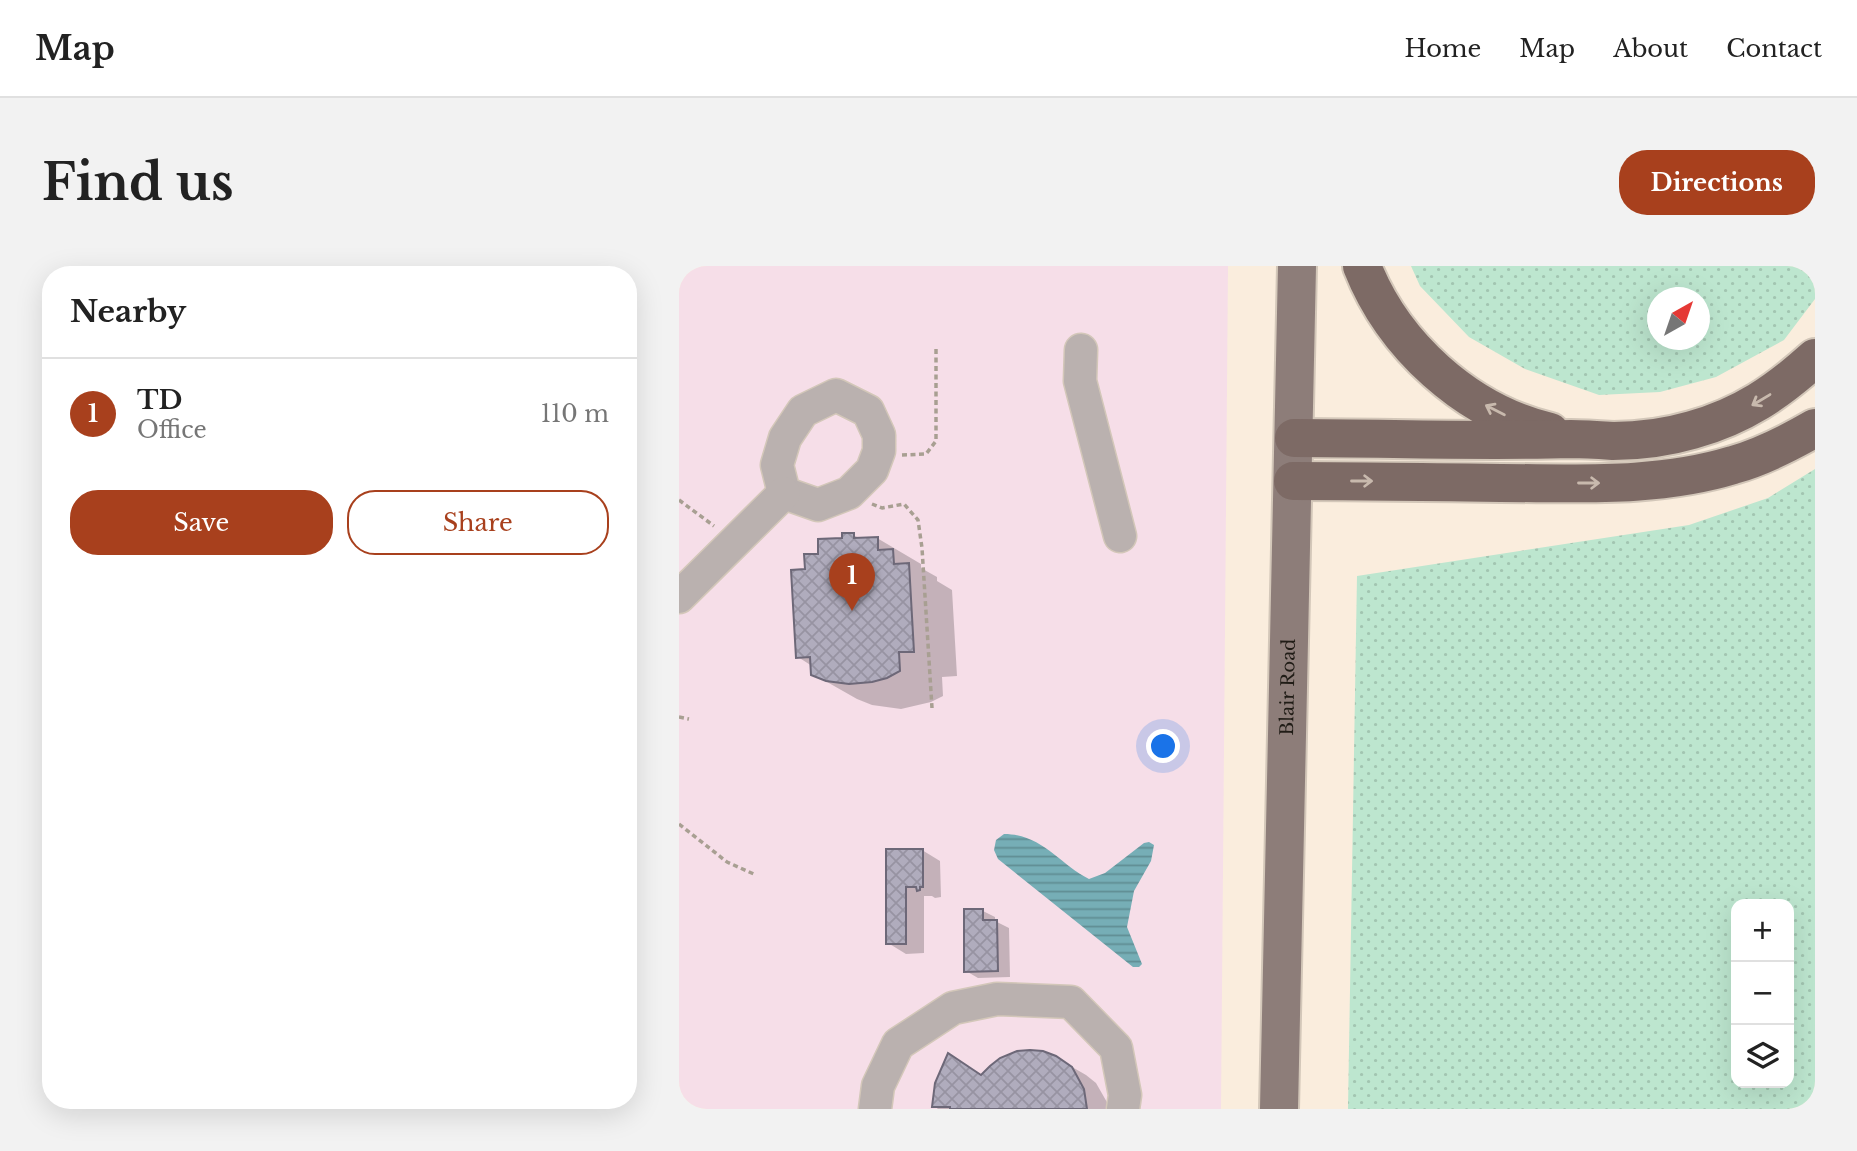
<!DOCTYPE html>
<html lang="en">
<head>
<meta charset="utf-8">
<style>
	body { margin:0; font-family:"Libre Baskerville",serif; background:#f2f2f2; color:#222 }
	.controls { position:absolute; right:21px; bottom:21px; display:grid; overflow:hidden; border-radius:14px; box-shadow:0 7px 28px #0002 }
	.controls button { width:63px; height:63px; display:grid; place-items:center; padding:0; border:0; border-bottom:2px solid #e0e0e0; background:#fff; color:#222; font:35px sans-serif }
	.compass { position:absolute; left:968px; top:21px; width:63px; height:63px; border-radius:50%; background:#fff; box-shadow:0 7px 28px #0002; rotate:40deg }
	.you { position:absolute; left:485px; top:481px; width:24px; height:24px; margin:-18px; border:5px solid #fff; border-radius:50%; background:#1a73e8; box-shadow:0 0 0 10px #1a73e833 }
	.badge { display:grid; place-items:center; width:46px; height:46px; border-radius:50%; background:#a8401d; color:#fff; font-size:23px; font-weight:700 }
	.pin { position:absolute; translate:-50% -58px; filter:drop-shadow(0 2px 4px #0008) }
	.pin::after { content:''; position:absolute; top:37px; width:24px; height:21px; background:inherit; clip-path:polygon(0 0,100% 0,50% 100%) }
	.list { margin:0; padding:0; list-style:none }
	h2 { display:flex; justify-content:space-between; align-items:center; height:91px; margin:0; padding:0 28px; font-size:30px }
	h2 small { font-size:23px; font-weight:400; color:#767676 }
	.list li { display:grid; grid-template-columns:46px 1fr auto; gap:21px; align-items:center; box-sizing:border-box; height:112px; padding:0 28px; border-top:2px solid #e0e0e0 }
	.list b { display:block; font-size:26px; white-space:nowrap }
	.list p { margin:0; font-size:23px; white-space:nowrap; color:#767676 }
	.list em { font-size:23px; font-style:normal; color:#767676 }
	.actions { display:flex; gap:14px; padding:21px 28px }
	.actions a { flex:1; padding:16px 0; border:2px solid #a8401d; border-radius:28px; text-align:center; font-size:24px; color:#a8401d }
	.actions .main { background:#a8401d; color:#fff }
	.icon { flex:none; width:38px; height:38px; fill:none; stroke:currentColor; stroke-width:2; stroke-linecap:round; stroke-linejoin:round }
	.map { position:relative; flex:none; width:1136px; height:843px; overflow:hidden; border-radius:28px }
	header { display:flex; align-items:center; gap:42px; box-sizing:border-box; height:98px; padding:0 35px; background:#fff; border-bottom:2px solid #e0e0e0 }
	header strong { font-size:33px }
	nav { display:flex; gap:38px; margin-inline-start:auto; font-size:24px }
	.intro { display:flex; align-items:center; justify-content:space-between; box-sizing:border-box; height:168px; padding:0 42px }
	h1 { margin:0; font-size:49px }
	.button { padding:18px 32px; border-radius:28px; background:#a8401d; color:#fff; font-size:24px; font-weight:700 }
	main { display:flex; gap:42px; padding:0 42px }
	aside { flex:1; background:#fff; border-radius:28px; box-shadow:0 7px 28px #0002 }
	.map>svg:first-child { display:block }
	.commercial { fill:#f6dee8 }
	.grass { fill:url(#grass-dots); fill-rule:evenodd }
	.water { fill:url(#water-rules) }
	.shadow { fill:#0003 }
	.building { fill:url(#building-cross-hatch); stroke:#6d6878; stroke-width:2 }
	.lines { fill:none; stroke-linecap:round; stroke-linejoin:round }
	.minor-casing { stroke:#d3c7b9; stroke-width:35 }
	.major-casing { stroke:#d3c7b9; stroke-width:42 }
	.highway-casing { stroke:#d3c7b9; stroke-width:42 }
	.path { stroke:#a89f92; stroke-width:3.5; stroke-dasharray:5 3.5; stroke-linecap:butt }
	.minor { stroke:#bab1af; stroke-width:32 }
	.major { stroke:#8d7d79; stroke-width:38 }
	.highway { stroke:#7d6a65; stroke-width:38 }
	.oneway { stroke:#c8b9ad }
	.labels { text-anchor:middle; stroke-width:6; stroke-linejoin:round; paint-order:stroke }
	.street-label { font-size:18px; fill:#201c16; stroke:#faeddd }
</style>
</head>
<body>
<header>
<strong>Map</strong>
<nav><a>Home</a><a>Map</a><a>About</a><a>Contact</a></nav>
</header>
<div class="intro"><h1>Find us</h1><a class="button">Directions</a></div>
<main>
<aside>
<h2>Nearby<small></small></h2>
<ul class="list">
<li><span class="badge">1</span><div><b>TD</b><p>Office</p></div><em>110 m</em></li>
</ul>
<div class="actions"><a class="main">Save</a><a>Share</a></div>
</aside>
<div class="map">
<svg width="1136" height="843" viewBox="0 0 1136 843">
	<defs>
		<pattern id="grass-dots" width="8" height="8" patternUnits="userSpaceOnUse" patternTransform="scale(1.75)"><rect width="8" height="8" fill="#bde6cf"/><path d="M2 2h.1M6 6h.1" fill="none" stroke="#a2c5b1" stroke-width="1.8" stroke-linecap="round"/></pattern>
		<pattern id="water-rules" width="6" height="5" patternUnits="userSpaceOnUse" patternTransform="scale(1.75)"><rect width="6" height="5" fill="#76aeb6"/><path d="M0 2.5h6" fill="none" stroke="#608d93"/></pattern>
		<pattern id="building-cross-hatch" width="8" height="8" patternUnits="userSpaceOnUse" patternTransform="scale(1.75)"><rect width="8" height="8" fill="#b0acbd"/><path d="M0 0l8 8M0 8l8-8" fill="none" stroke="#9793a2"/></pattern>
	</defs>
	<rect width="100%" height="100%" fill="#faeddd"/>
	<path class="commercial" d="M0,0H549L542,843H0Z"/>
	<g class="grass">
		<path d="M732,0H1136V33L1105,74L1037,111L981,126L920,129L846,103L790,71L741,20ZM978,32H1020V74H978Z"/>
		<path d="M1136,203V843H669L678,310L1010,259L1089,232ZM1057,638H1110V817H1057Z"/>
	</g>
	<path class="water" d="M325,568C363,568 380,598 410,613L426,607L465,577L470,576L475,579L472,595L455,625L448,661L463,698L460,701H454L319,593L315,584L317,574Z"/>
	<g class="shadow">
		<path d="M174,269L182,273L198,272L242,298V302L258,311V315L273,324L278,410L263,411L264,430L252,436L222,443L193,439L178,433L134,408L133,400L119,391L128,304L141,289Z"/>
		<path d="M243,584L261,595L262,631L256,632L253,630H245V687L227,688L209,677V585Z"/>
		<path d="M304,645L316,651V655L330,662L331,711L299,712L287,705Z"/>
		<path d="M269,789L304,810L381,794L407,809L417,817L429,838L430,843H259L255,840Z"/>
	</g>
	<g class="building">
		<path d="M163,267H175V272L199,271V284L214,283L215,298L230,297L235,386H220L221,405L208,412L193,416L170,418L147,415L132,409L131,391L117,392L112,304L126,303L125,288H139V273L163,272Z"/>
		<path d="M207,583H244V621H241V624L238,625L237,621H227V678H207Z"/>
		<path d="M285,643H304V654H318L319,705L285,706Z"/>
		<path d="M351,784L364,785L377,790L393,801L405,823L408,843H271V841H253L256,817L269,787L302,809L311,800L321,792L338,785Z"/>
	</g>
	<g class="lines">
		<defs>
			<g id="minor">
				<path d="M402,84L401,115L441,270"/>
				<path d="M157,129L189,145L200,169V185L193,204L170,227L139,239L105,227L98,199L106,172L124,145Z"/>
				<path d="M0,331L105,227"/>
				<path d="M196,843L199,820L219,778L274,742L318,733L392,736L437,782L446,829L444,843"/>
			</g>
			<g id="major">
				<path id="s1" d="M600,843L618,0"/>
			</g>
			<g id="highway">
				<path d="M683,0C714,79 787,146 871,166"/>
				<path d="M615,172C707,172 799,176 892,173C906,173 920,174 934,175C960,175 989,171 1013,164C1064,150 1098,126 1136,92"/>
				<path d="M614,215C683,215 753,216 822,217C899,217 979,222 1054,199C1083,191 1110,177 1136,162"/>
			</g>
		</defs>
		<use href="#minor" class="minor-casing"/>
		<use href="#major" class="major-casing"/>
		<use href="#highway" class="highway-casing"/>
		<g class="path">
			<path d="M223,189L247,188L257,175V83"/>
			<path d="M0,234L35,260"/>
			<path d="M193,238L203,242L225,238L239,254L243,282L253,442"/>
			<path d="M0,451L10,453"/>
			<path d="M0,558L48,596L77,609"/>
		</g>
		<use href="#minor" class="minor"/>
		<use href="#major" class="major"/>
		<use href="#highway" class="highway"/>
	</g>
	<defs><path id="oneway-shaft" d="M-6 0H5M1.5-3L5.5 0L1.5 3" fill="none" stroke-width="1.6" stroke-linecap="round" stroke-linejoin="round" transform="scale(1.75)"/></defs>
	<g class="oneway">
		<use href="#oneway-shaft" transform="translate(1082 134) rotate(149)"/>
		<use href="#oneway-shaft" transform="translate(816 144) rotate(-153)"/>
		<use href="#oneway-shaft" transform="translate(683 215)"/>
		<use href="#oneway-shaft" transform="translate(910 217)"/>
	</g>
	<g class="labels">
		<g class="street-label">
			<text dy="6" stroke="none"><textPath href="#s1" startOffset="422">Blair Road</textPath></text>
		</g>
	</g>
</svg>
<div class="controls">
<button>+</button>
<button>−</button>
<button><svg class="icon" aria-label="layers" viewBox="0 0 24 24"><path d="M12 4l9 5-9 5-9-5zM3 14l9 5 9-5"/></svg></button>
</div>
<svg class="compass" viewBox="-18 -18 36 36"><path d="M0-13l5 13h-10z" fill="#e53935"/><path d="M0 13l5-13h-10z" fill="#767676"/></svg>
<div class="you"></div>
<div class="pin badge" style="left:173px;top:345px">1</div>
</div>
</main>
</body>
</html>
